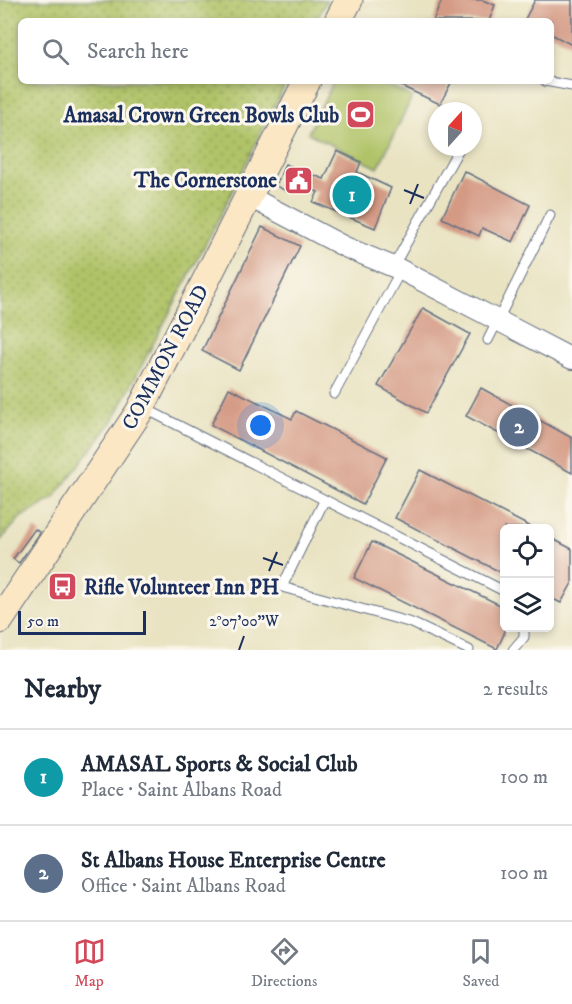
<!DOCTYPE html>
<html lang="en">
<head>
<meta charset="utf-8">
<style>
	body { margin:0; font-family:"IM FELL DW Pica",serif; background:#f6f6f7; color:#1f2937 }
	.controls { position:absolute; right:18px; bottom:18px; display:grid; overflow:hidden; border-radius:9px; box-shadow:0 3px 9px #0003 }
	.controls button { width:54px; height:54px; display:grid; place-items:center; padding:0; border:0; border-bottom:2px solid #e0e1e3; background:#fff; color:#1f2937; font:30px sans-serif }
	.compass { position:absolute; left:428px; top:102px; width:54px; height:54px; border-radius:50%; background:#fff; box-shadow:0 3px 9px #0003; rotate:21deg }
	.scale { position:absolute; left:18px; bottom:15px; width:128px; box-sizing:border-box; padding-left:6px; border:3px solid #1b2f5e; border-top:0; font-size:16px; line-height:21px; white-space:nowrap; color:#1b2f5e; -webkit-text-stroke:4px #fbf7ec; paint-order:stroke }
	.you { position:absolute; left:261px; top:426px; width:21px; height:21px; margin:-15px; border:4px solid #fff; border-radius:50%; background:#1a73e8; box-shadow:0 0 0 9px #1a73e833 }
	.badge { display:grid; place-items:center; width:39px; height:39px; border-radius:50%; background:#d1495b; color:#fff; font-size:20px; font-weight:700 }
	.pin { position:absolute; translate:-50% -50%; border:3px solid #fff; box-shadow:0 2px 6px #0006 }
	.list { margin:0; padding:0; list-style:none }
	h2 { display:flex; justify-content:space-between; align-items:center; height:78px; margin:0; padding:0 24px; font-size:26px }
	h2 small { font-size:20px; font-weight:400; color:#747a83 }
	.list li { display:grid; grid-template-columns:39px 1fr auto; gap:18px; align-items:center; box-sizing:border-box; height:96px; padding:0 24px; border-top:2px solid #e0e1e3 }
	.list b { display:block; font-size:22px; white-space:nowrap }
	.list p { margin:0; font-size:20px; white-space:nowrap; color:#747a83 }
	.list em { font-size:20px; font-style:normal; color:#747a83 }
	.icon { flex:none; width:33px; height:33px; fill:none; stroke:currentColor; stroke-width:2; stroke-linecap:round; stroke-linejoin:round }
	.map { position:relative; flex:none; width:572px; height:650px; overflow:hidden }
	.search { position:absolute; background:#fff; box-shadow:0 3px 9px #0003; left:18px; right:18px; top:18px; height:66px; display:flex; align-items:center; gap:15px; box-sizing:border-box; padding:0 21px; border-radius:9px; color:#747a83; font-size:22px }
	.sheet { height:270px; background:#fff }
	nav { display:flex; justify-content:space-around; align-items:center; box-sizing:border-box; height:84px; border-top:2px solid #e0e1e3; background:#fff; font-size:16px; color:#747a83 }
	nav a { display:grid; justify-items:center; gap:3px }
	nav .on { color:#d1495b }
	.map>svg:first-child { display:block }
	.grass { fill:url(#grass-dots); stroke:#667962; stroke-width:1.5 }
	.pitch { fill:#b0c367; stroke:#667962; stroke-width:1.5 }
	.building { fill:#d49a84 }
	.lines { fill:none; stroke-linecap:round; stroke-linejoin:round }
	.lane-casing { stroke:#636e81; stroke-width:11 }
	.street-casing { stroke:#636e81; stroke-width:22 }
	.secondary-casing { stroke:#636e81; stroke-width:29 }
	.lane { stroke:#fff; stroke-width:9 }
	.street { stroke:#fff; stroke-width:20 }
	.secondary { stroke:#fbe7c3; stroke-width:27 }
	.ticks { fill:none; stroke:#1b2f5e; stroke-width:2 }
	.labels { text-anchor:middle; stroke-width:6; stroke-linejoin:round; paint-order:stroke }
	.poi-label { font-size:21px; font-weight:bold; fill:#1b2f5e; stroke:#fbf7ec; text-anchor:end }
	.street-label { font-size:21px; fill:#1b2f5e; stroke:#fbf7ec }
	.ticks-label { font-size:15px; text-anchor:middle; fill:#1b2f5e; stroke:#fbf7ec; stroke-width:6; stroke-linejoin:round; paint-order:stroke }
</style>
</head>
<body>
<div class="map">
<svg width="572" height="650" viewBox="0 0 572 650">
	<defs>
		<pattern id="grass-dots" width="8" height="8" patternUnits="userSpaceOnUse" patternTransform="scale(1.5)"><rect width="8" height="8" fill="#b0c367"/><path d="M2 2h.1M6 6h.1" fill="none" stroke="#8e9f58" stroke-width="1.8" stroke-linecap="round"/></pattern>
	</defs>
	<rect width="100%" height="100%" fill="#fbf7ec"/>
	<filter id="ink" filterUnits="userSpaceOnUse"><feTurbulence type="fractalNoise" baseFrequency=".0167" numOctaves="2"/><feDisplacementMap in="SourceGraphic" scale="12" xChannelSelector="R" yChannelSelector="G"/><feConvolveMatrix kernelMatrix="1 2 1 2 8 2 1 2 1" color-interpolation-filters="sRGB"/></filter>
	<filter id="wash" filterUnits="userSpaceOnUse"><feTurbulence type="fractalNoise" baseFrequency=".008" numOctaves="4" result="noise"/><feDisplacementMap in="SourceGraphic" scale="24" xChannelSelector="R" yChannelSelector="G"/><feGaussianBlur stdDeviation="1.35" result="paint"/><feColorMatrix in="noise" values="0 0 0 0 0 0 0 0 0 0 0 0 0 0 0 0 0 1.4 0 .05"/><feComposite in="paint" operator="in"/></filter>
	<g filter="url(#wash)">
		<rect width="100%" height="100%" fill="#e9e3c2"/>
		<path class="grass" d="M0,0H327L316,21H21V81H287L215,226L112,422L53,499L21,517L0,541Z"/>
		<path class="pitch" d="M334,81H380L412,97L378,168L308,133Z"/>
		<g id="blocks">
			<g class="building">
				<path d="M442,0H482L495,5L489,21H433Z"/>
				<path d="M535,0H572V45L551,34V21H524Z"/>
				<path d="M390,81H452L440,104Z"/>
				<path d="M337,151L361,162L357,172L391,188L375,228L313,202L318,192L292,182L288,192L276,186L285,164L324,179Z"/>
				<path d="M464,171L530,205L513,242L482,228L479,236L442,218Z"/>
				<path d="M262,227L300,246L239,370L202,351Z"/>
				<path d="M423,308L470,334L426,413L378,386Z"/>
				<path d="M229,388L292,419L296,411L387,457L363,504L211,425Z"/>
				<path d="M481,388L572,438V473L466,416Z"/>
				<path d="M420,470L533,528H504V574L395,518Z"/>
				<path d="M35,529L40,533L19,563L13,559Z"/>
				<path d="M549,537L572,549V583L561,603L549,597Z"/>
				<path d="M372,542L504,607V634L497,649L354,578Z"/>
			</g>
		</g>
	</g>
	<g filter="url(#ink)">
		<use href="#blocks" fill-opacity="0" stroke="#636e81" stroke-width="1.5"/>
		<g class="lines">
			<defs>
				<g id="lane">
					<path d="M545,81L572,86"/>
					<path d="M393,267L460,147"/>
					<path d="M488,340L550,215"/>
					<path d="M334,394L401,270"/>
					<path d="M144,408L504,591"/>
					<path d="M324,501L282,587L412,623L469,650"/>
					<path d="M513,650L524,637V628"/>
				</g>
				<path id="street" d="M248,196L345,247L401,270L572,359"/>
				<g id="secondary">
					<path d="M338,21L349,0"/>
					<path d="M0,620L139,412L307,81"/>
				</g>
			</defs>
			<use href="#lane" class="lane-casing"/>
			<use href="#street" class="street-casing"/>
			<use href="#secondary" class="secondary-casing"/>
			<use href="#lane" class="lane"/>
			<use href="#street" class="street"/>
			<use href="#secondary" class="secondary"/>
		</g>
	</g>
	<path class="ticks" d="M404,190L424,198M410,204L418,184M263,558L283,565M269,571L277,552M239,650L244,636"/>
	<defs>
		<symbol id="stadium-square" viewBox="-11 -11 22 22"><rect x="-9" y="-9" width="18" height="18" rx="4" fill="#d1495b" stroke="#fbf7ec"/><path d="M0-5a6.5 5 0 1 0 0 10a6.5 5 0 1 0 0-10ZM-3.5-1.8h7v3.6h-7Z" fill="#fff"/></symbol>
		<symbol id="civic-square" viewBox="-11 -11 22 22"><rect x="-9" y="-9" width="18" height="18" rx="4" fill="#d1495b" stroke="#fbf7ec"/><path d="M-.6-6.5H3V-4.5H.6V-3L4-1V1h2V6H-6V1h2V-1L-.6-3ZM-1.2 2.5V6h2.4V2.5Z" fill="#fff"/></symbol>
		<symbol id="bus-square" viewBox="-11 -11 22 22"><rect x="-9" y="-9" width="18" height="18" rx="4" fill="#d1495b" stroke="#fbf7ec"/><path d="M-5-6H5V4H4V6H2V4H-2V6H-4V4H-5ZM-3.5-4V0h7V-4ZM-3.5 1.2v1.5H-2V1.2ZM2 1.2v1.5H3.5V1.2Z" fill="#fff"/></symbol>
	</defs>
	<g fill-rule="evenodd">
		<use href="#stadium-square" x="344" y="98" width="33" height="33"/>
		<use href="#civic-square" x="282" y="164" width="33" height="33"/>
		<use href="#bus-square" x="46" y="570" width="33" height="33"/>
	</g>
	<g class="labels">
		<g class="poi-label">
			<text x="339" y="122">Amasal Crown Green Bowls Club</text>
			<text x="277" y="187">The Cornerstone</text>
			<text x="84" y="594" text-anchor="start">Rifle Volunteer Inn PH</text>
		</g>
		<g class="street-label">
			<text transform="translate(165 357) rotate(-62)" y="7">COMMON ROAD</text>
		</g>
	</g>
	<g class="ticks-label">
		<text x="244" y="626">2°07'00"W</text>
	</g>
</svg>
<div class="controls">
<button><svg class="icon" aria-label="locate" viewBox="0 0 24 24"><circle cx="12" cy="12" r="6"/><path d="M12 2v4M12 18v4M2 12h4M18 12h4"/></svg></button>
<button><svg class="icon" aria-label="layers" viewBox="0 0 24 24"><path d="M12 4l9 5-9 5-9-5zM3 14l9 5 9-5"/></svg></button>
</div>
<svg class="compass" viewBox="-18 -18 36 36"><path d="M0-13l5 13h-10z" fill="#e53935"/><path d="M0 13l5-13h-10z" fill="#747a83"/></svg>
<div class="scale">50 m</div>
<div class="you"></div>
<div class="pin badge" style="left:352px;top:195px;background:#0f9aa8">1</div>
<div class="pin badge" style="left:519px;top:427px;background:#5c6f8a">2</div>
<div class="search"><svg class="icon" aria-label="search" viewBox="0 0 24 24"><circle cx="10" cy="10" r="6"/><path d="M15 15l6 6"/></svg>Search here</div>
</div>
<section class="sheet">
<h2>Nearby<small>2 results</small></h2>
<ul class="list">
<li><span class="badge" style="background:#0f9aa8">1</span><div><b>AMASAL Sports &amp; Social Club</b><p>Place · Saint Albans Road</p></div><em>100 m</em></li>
<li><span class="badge" style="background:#5c6f8a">2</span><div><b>St Albans House Enterprise Centre</b><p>Office · Saint Albans Road</p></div><em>100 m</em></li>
</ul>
</section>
<nav>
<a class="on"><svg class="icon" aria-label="map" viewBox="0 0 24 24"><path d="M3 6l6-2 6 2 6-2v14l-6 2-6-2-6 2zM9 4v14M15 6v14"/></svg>Map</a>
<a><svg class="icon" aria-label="directions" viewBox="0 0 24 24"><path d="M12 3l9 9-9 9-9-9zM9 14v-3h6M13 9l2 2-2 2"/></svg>Directions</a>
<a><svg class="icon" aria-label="saved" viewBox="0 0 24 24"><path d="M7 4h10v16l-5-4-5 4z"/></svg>Saved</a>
</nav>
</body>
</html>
